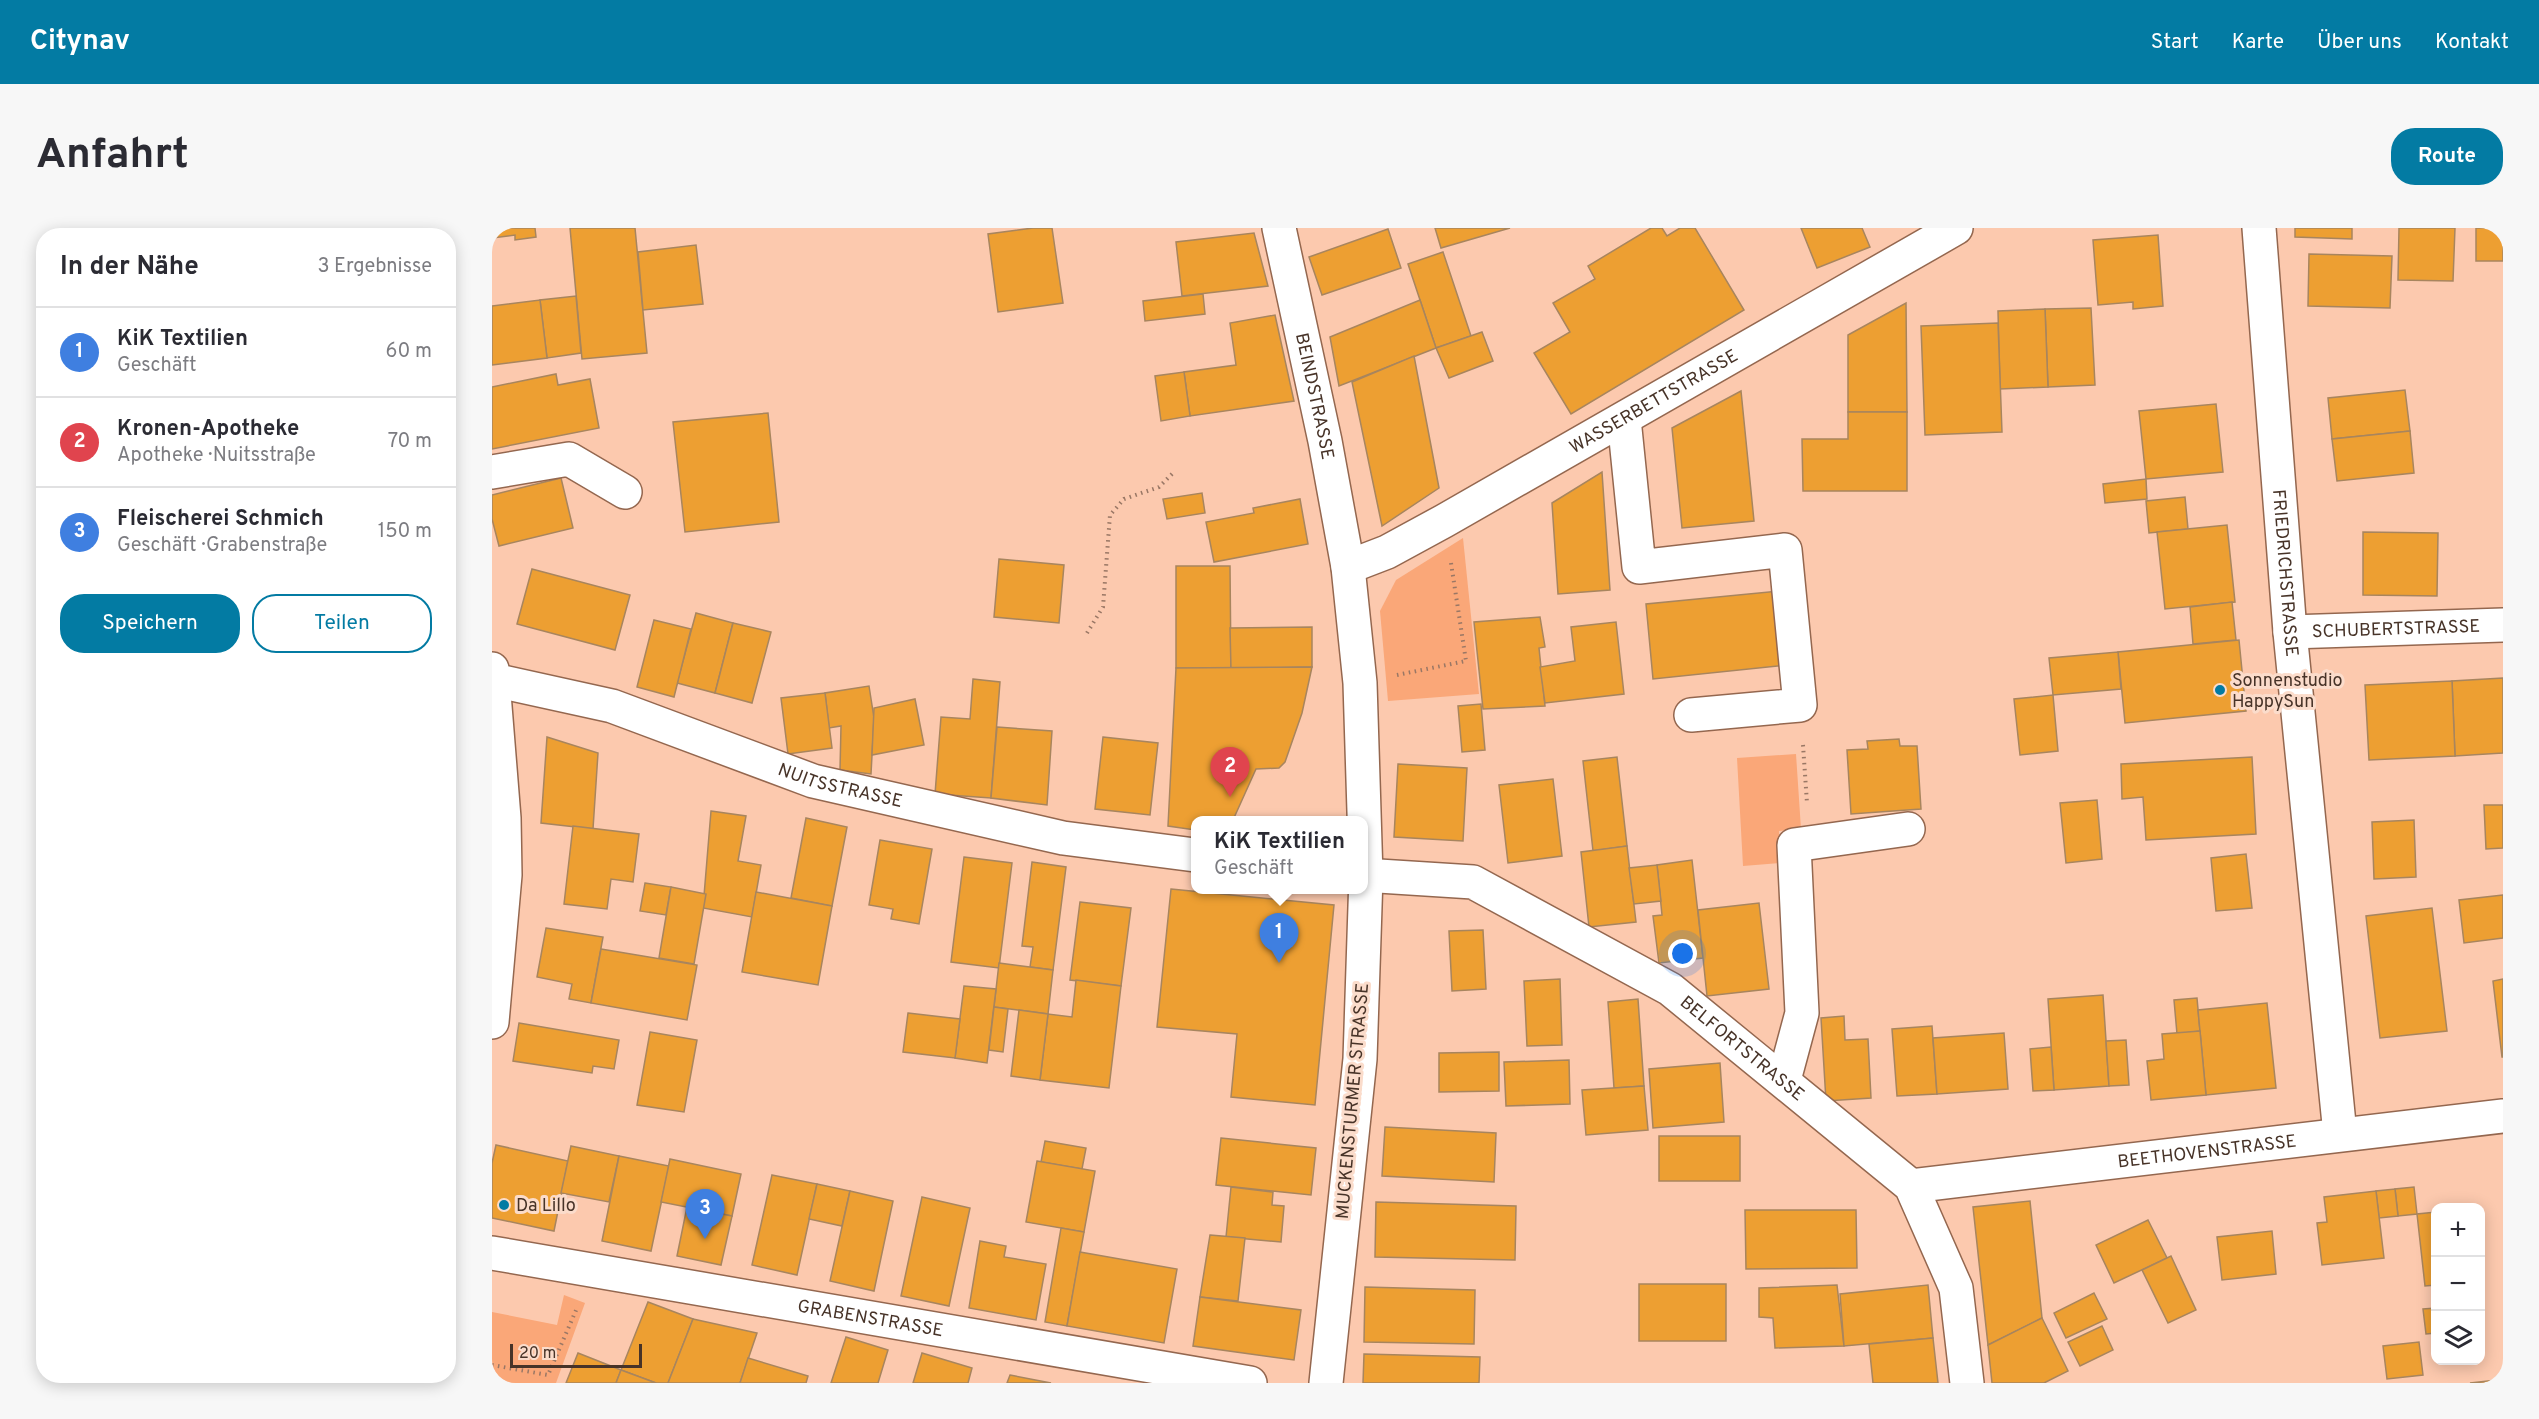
<!DOCTYPE html>
<html lang="de">
<head>
<meta charset="utf-8">
<style>
	body { margin:0; font-family:Overpass,sans-serif; background:#f7f7f7; color:#2b2b33 }
	.controls { position:absolute; right:18px; bottom:18px; display:grid; overflow:hidden; border-radius:12px; box-shadow:0 3px 15px #0003 }
	.controls button { width:54px; height:54px; display:grid; place-items:center; padding:0; border:0; border-bottom:2px solid #e1e1e2; background:#fff; color:#2b2b33; font:30px sans-serif }
	.scale { position:absolute; left:18px; bottom:15px; width:132px; box-sizing:border-box; padding-left:6px; border:3px solid #473328; border-top:0; font-size:16px; line-height:21px; white-space:nowrap; color:#473328; -webkit-text-stroke:4px #fbdccb; paint-order:stroke }
	.you { position:absolute; left:1191px; top:726px; width:21px; height:21px; margin:-15px; border:4px solid #fff; border-radius:50%; background:#1a73e8; box-shadow:0 0 0 9px #1a73e833 }
	.badge { display:grid; place-items:center; width:39px; height:39px; border-radius:50%; background:#037ba3; color:#fff; font-size:20px; font-weight:700 }
	.pin { position:absolute; translate:-50% -50px; filter:drop-shadow(0 2px 3px #0008) }
	.pin::after { content:''; position:absolute; top:32px; width:21px; height:18px; background:inherit; clip-path:polygon(0 0,100% 0,50% 100%) }
	.popup { position:absolute; left:699px; top:588px; width:177px; height:78px; box-sizing:border-box; display:grid; place-content:center; border-radius:12px; background:#fff; filter:drop-shadow(0 2px 4px #0005); font-size:20px; white-space:nowrap; color:#7c7c81 }
	.popup b { font-size:22px; color:#2b2b33 }
	.popup::after { content:''; position:absolute; left:50%; top:100%; margin-left:-12px; border:12px solid transparent; border-top-color:#fff }
	.list { margin:0; padding:0; list-style:none }
	h2 { display:flex; justify-content:space-between; align-items:center; height:78px; margin:0; padding:0 24px; font-size:26px }
	h2 small { font-size:20px; font-weight:400; color:#7c7c81 }
	.list li { display:grid; grid-template-columns:39px 1fr auto; gap:18px; align-items:center; box-sizing:border-box; height:90px; padding:0 24px; border-top:2px solid #e1e1e2 }
	.list b { display:block; font-size:22px; white-space:nowrap }
	.list p { margin:0; font-size:20px; white-space:nowrap; color:#7c7c81 }
	.list em { font-size:20px; font-style:normal; color:#7c7c81 }
	.actions { display:flex; gap:12px; padding:18px 24px }
	.actions a { flex:1; padding:14px 0; border:2px solid #037ba3; border-radius:24px; text-align:center; font-size:21px; color:#037ba3 }
	.actions .main { background:#037ba3; color:#fff }
	.icon { flex:none; width:33px; height:33px; fill:none; stroke:currentColor; stroke-width:2; stroke-linecap:round; stroke-linejoin:round }
	.map { position:relative; flex:none; width:2011px; height:1155px; overflow:hidden; border-radius:24px }
	header { display:flex; align-items:center; gap:36px; box-sizing:border-box; height:84px; padding:0 30px; background:#037ba3; color:#fff }
	header strong { font-size:28px }
	nav { display:flex; gap:33px; margin-inline-start:auto; font-size:21px }
	.intro { display:flex; align-items:center; justify-content:space-between; box-sizing:border-box; height:144px; padding:0 36px }
	h1 { margin:0; font-size:42px }
	.button { padding:15px 27px; border-radius:24px; background:#037ba3; color:#fff; font-size:21px; font-weight:700 }
	main { display:flex; gap:36px; padding:0 36px }
	aside { flex:1; background:#fff; border-radius:24px; box-shadow:0 3px 15px #0003 }
	.map>svg:first-child { display:block }
	.green { fill:#faa778 }
	.building { fill:#ed9f32; stroke:#a8855e; stroke-width:1.5 }
	.lines { fill:none; stroke-linecap:round; stroke-linejoin:round }
	.minor-casing { stroke:#94674f; stroke-width:36 }
	.major-casing { stroke:#94674f; stroke-width:36 }
	.path { stroke:#997765; stroke-width:4; stroke-dasharray:1.5 4.5; stroke-linecap:butt }
	.minor { stroke:#fff; stroke-width:33 }
	.major { stroke:#fff; stroke-width:33 }
	.poi-dot { fill:#037ba3; stroke:#fbdccb; stroke-width:2 }
	.labels { text-anchor:middle; stroke-width:6; stroke-linejoin:round; paint-order:stroke }
	.street-label { font-size:18px; fill:#473328; stroke:#fbdccb }
	.poi-label { font-size:18px; fill:#473328; stroke:#fbdccb; text-anchor:start }
</style>
</head>
<body>
<header>
<strong>Citynav</strong>
<nav><a>Start</a><a>Karte</a><a>Über uns</a><a>Kontakt</a></nav>
</header>
<div class="intro"><h1>Anfahrt</h1><a class="button">Route</a></div>
<main>
<aside>
<h2>In der Nähe<small>3 Ergebnisse</small></h2>
<ul class="list">
<li><span class="badge" style="background:#3f7fe0">1</span><div><b>KiK Textilien</b><p>Geschäft</p></div><em>60 m</em></li>
<li><span class="badge" style="background:#e0444e">2</span><div><b>Kronen-Apotheke</b><p>Apotheke · Nuitsstraße</p></div><em>70 m</em></li>
<li><span class="badge" style="background:#3f7fe0">3</span><div><b>Fleischerei Schmich</b><p>Geschäft · Grabenstraße</p></div><em>150 m</em></li>
</ul>
<div class="actions"><a class="main">Speichern</a><a>Teilen</a></div>
</aside>
<div class="map">
<svg width="2011" height="1155" viewBox="0 0 2011 1155">
	<rect width="100%" height="100%" fill="#fcc9ae"/>
	<g class="green">
		<path d="M971,310L987,466L896,473L888,383L904,352Z"/>
		<path d="M1304,526L1309,601L1287,603L1288,635L1251,638L1245,530Z"/>
		<path d="M72,1067L93,1075L64,1155H15L0,1150V1084L65,1097Z"/>
	</g>
	<g class="building">
		<path d="M0,0H43L44,9L23,12V7L0,10Z"/>
		<path d="M78,0H143L155,125L90,131Z"/>
		<path d="M541,0H560L571,75L506,84L496,6Z"/>
		<path d="M943,0H1018L949,20Z"/>
		<path d="M1159,0H1170L1175,8L1188,0H1203L1252,82L1079,186L1042,125L1078,104L1061,75L1103,51L1096,38Z"/>
		<path d="M1309,0H1370L1378,19L1325,40Z"/>
		<path d="M1803,0H1860V11L1803,9Z"/>
		<path d="M1907,0H1963L1961,53L1906,52Z"/>
		<rect x="1984" y="0" width="27" height="33"/>
		<path d="M896,1L909,40L830,67L817,29Z"/>
		<path d="M762,5L776,58L690,68L684,14Z"/>
		<path d="M1666,7L1671,78L1641,81V74L1606,77L1601,12Z"/>
		<path d="M204,17L211,76L151,82L146,24Z"/>
		<path d="M951,24L979,108L944,120L916,36Z"/>
		<path d="M1817,26L1900,28L1898,80L1816,78Z"/>
		<path d="M711,66L713,86L653,93L651,73Z"/>
		<path d="M84,68L89,125L55,130L48,72Z"/>
		<path d="M48,72L55,130L0,137V78Z"/>
		<path d="M928,72L944,120L847,158L838,109Z"/>
		<path d="M1414,75L1415,184H1356V107Z"/>
		<path d="M1599,80L1603,157L1556,159L1553,81Z"/>
		<path d="M1553,81L1556,159L1508,161L1506,83Z"/>
		<path d="M783,87L802,173L698,188L692,144L744,137L738,95Z"/>
		<path d="M1506,95L1510,204L1433,207L1429,98Z"/>
		<path d="M990,104L1001,133L957,150L944,120Z"/>
		<path d="M922,128L947,260L890,298L860,154Z"/>
		<path d="M692,144L698,188L669,193L663,148Z"/>
		<path d="M64,146L66,157L98,151L107,200L0,221V159Z"/>
		<path d="M1913,162L1918,203L1840,211L1836,170Z"/>
		<path d="M1249,163L1262,293L1190,300L1180,200Z"/>
		<path d="M1724,176L1731,244L1654,251L1647,183Z"/>
		<path d="M1356,184H1415V263H1311L1310,211H1356Z"/>
		<path d="M276,185L287,294L193,304L181,194Z"/>
		<path d="M1918,203L1922,245L1845,253L1840,211Z"/>
		<path d="M1110,244L1118,362L1066,366L1060,275Z"/>
		<path d="M69,250L81,300L7,318L0,291V267Z"/>
		<path d="M1654,251L1655,271L1613,275L1611,256Z"/>
		<path d="M710,265L713,285L675,291L671,271Z"/>
		<path d="M1693,269L1696,301L1657,305L1654,273Z"/>
		<path d="M808,271L816,316L722,334L714,294L762,285L761,280Z"/>
		<path d="M1735,297L1743,374L1673,381L1665,304Z"/>
		<path d="M1871,304L1946,305L1945,368L1871,367Z"/>
		<path d="M507,331L572,337L567,395L502,389Z"/>
		<path d="M684,338H738L739,441L684,440Z"/>
		<path d="M40,341L138,367L123,422L25,396Z"/>
		<path d="M1287,363L1295,437L1161,451L1154,376Z"/>
		<path d="M1740,374L1744,412L1701,416L1698,379Z"/>
		<path d="M204,385L241,395L223,465L185,455Z"/>
		<path d="M1048,389L1053,419L1047,420L1053,478L991,481L982,394Z"/>
		<path d="M162,392L199,401L182,469L145,459Z"/>
		<path d="M1124,394L1132,466L1053,475L1048,439L1083,433L1079,399Z"/>
		<path d="M241,395L279,404L260,475L223,465Z"/>
		<path d="M820,399V439L739,441L738,400Z"/>
		<path d="M1747,412L1754,483L1633,495L1626,424Z"/>
		<path d="M1626,424L1629,461L1561,467L1557,430Z"/>
		<path d="M820,439L810,485L793,534L787,540L764,541L741,592H703V602L676,598L684,440Z"/>
		<path d="M2011,450V525L1963,528L1960,453Z"/>
		<path d="M481,451L508,454L499,570L443,566L449,489L478,491Z"/>
		<path d="M1960,453L1963,528L1877,532L1873,457Z"/>
		<path d="M377,458L382,490L379,546L348,542L349,498L337,500L333,465Z"/>
		<path d="M333,465L340,520L296,526L289,470Z"/>
		<path d="M1561,467L1566,523L1528,527L1522,471Z"/>
		<path d="M423,471L432,517L380,527L382,480Z"/>
		<path d="M989,476L993,522L970,524L966,478Z"/>
		<path d="M505,499L560,503L555,577L499,570Z"/>
		<path d="M55,509L106,525L101,601L49,595Z"/>
		<path d="M611,509L666,515L658,587L603,581Z"/>
		<path d="M1407,511L1408,518H1425L1429,581L1359,586L1355,522L1376,521L1375,513Z"/>
		<path d="M1125,529L1135,618L1101,623L1091,533Z"/>
		<path d="M1760,529L1764,606L1654,612L1651,569L1630,571L1629,536Z"/>
		<path d="M906,536L975,540L971,613L902,609Z"/>
		<path d="M1061,551L1070,628L1016,635L1007,557Z"/>
		<path d="M1605,572L1610,631L1574,635L1568,575Z"/>
		<path d="M1992,577H2011V620L1994,621Z"/>
		<path d="M219,583L254,588L246,633L269,637L260,689L211,680Z"/>
		<path d="M314,590L355,599L340,678L299,670Z"/>
		<path d="M1922,592L1924,649L1882,651L1880,594Z"/>
		<path d="M81,598L147,606L141,654L119,651L115,681L72,676Z"/>
		<path d="M388,612L440,621L427,696L399,691L401,681L377,677Z"/>
		<path d="M1135,618L1144,694L1097,699L1089,624Z"/>
		<path d="M1754,626L1760,680L1724,683L1719,630Z"/>
		<path d="M472,629L520,635L507,740L459,734Z"/>
		<path d="M1200,632L1211,730L1167,735L1161,688L1170,687L1165,637Z"/>
		<path d="M540,634L574,639L561,742L538,739L541,719L530,718Z"/>
		<path d="M1165,637L1169,673L1142,676L1137,640Z"/>
		<path d="M153,655L179,659L174,687L148,683Z"/>
		<path d="M179,659L214,666L202,736L167,730Z"/>
		<path d="M679,661L842,677L823,877L739,869L745,806L665,799Z"/>
		<path d="M264,664L340,678L326,757L250,744Z"/>
		<path d="M2011,667V710L1972,715L1967,672Z"/>
		<path d="M588,674L639,680L629,758L578,752Z"/>
		<path d="M1267,675L1277,761L1215,768L1206,682Z"/>
		<path d="M1940,680L1955,803L1888,810L1874,688Z"/>
		<path d="M54,700L111,709L99,775L77,771L80,756L45,749Z"/>
		<path d="M991,702L994,761L960,763L957,703Z"/>
		<path d="M109,721L205,737L195,792L99,775Z"/>
		<path d="M507,735L561,742L556,786L502,779Z"/>
		<path d="M1068,751L1070,817L1035,818L1032,753Z"/>
		<path d="M2011,751V829H2010L2001,753Z"/>
		<path d="M584,752L629,758L617,860L548,852L556,786L580,789Z"/>
		<path d="M472,758L504,761L495,835L463,830Z"/>
		<path d="M1611,767L1617,858L1562,862L1556,771Z"/>
		<path d="M1705,770L1708,803L1685,806L1682,772Z"/>
		<path d="M1146,771L1152,858L1122,860L1116,774Z"/>
		<path d="M1775,775L1784,860L1714,867L1706,782Z"/>
		<path d="M502,779L516,781L511,824L497,822Z"/>
		<path d="M527,782L556,786L548,852L519,848Z"/>
		<path d="M416,785L468,791L463,830L411,824Z"/>
		<path d="M1352,788L1353,812L1376,811L1379,870L1334,873L1329,790Z"/>
		<path d="M27,795L127,812L122,841L101,838L100,845L21,833Z"/>
		<path d="M1440,798L1445,866L1405,868L1400,801Z"/>
		<path d="M1708,803L1714,867L1659,872L1655,833L1672,831L1670,806Z"/>
		<path d="M158,804L205,812L192,884L145,877Z"/>
		<path d="M1512,805L1516,861L1445,866L1441,810Z"/>
		<path d="M1634,812L1637,857L1617,858L1614,813Z"/>
		<path d="M1559,819L1562,862L1541,863L1538,821Z"/>
		<path d="M1007,824V863L947,864V825Z"/>
		<path d="M1077,832L1078,876L1014,878L1012,834Z"/>
		<path d="M1228,835L1232,894L1161,900L1157,841Z"/>
		<path d="M1152,858L1156,902L1094,907L1090,862Z"/>
		<path d="M893,899L1004,905L1002,954L890,948Z"/>
		<rect x="1167" y="908" width="81" height="45"/>
		<path d="M729,910L824,920L819,967L724,957Z"/>
		<path d="M553,913L594,920L590,941L549,934Z"/>
		<path d="M4,917L76,933L62,1003L0,990V935Z"/>
		<path d="M79,918L127,928L117,974L69,965Z"/>
		<path d="M127,928L177,938L159,1023L110,1013Z"/>
		<path d="M178,931L249,946L240,988L169,974Z"/>
		<path d="M545,933L603,943L592,1004L534,994Z"/>
		<path d="M280,947L325,956L305,1047L260,1037Z"/>
		<path d="M325,956L358,963L350,998L317,991Z"/>
		<path d="M739,959L781,964L780,977L792,978L789,1014L734,1009Z"/>
		<path d="M1922,959L1925,986L1906,988L1903,961Z"/>
		<path d="M1903,961L1906,988L1887,990L1884,963Z"/>
		<path d="M358,963L401,973L382,1063L338,1053Z"/>
		<path d="M1884,963L1892,1030L1830,1037L1825,995L1835,994L1832,969Z"/>
		<path d="M430,969L478,980L457,1078L409,1068Z"/>
		<path d="M1538,973L1550,1090L1496,1117L1481,979Z"/>
		<path d="M884,974L1024,978L1023,1032L883,1029Z"/>
		<path d="M195,979L240,988L229,1037L185,1028Z"/>
		<path d="M1253,982H1364L1365,1040L1254,1041Z"/>
		<path d="M1944,984V1057L1933,1058L1925,986Z"/>
		<path d="M1656,992L1675,1030L1622,1055L1604,1017Z"/>
		<path d="M569,1000L592,1004L575,1098L553,1094Z"/>
		<path d="M1780,1003L1784,1046L1730,1052L1725,1009Z"/>
		<path d="M718,1007L753,1010L746,1073L708,1069Z"/>
		<path d="M488,1013L514,1018L512,1029L554,1036L544,1092L477,1080Z"/>
		<path d="M588,1024L685,1041L672,1115L575,1098Z"/>
		<path d="M1679,1028L1704,1082L1676,1095L1650,1042Z"/>
		<rect x="1147" y="1056" width="87" height="57"/>
		<path d="M1345,1057L1352,1118L1283,1120L1281,1090L1267,1089V1060Z"/>
		<path d="M1436,1057L1441,1110L1352,1118L1348,1066Z"/>
		<path d="M873,1059L983,1062L982,1116L872,1114Z"/>
		<path d="M1602,1065L1615,1091L1574,1110L1562,1085Z"/>
		<path d="M708,1069L809,1082L802,1132L701,1118Z"/>
		<path d="M156,1074L201,1091L176,1155H164L129,1142Z"/>
		<path d="M1944,1080V1105L1934,1106L1931,1081Z"/>
		<path d="M1550,1090L1576,1143L1552,1155H1500L1496,1117Z"/>
		<path d="M201,1091L265,1105L248,1155H176Z"/>
		<path d="M1610,1098L1621,1122L1588,1138L1576,1114Z"/>
		<path d="M354,1109L396,1122L386,1155H339Z"/>
		<path d="M1441,1110L1446,1155H1381L1377,1116Z"/>
		<path d="M1927,1114L1931,1147L1895,1151L1891,1118Z"/>
		<path d="M86,1125L129,1142L124,1155H74Z"/>
		<path d="M430,1125L480,1140L476,1155H421Z"/>
		<path d="M872,1126L988,1129L987,1155H871Z"/>
		<path d="M256,1130L316,1148L314,1155H248Z"/>
		<path d="M129,1142L164,1155H124Z"/>
		<path d="M518,1147L559,1155H515Z"/>
		<path d="M2004,1152V1155H1978Z"/>
	</g>
	<g class="lines">
		<defs>
			<g id="minor">
				<path id="s1" d="M1767,0L1798,404L1848,906"/>
				<path d="M1132,191L1147,339L1293,322L1308,477L1199,487"/>
				<path d="M0,244L77,231L133,264"/>
				<path id="s2" d="M856,339L895,324L952,293L1464,0"/>
				<path id="s3" d="M1798,404L2011,397"/>
				<path d="M0,441L12,590L13,647L0,794"/>
				<path id="s4" d="M2,452L120,478L321,553L571,610L703,627"/>
				<path id="s5" d="M871,647L981,654L1178,761L1419,958L1464,1060L1475,1155"/>
				<path d="M1292,852L1310,785L1302,617L1416,601"/>
				<path id="s6" d="M1419,958L2011,888"/>
				<path id="s7" d="M0,1025L758,1155"/>
			</g>
			<g id="major">
				<path id="s8" d="M787,0L833,213L856,339L868,455L874,648L868,831L834,1155"/>
			</g>
		</defs>
		<use href="#minor" class="minor-casing"/>
		<use href="#major" class="major-casing"/>
		<g class="path">
			<path d="M595,405L611,379L618,287L632,271L667,259L683,243"/>
			<path d="M905,447L974,433L959,335"/>
			<path d="M1311,517L1315,575"/>
			<path d="M0,1137L56,1147L85,1080"/>
		</g>
		<use href="#minor" class="minor"/>
		<use href="#major" class="major"/>
	</g>
	<g class="poi-dot">
		<circle cx="1728" cy="462" r="6"/>
		<circle cx="12" cy="977" r="6"/>
	</g>
	<g class="labels">
		<g class="street-label">
			<text dy="6" stroke="none"><textPath href="#s8" startOffset="172">BEINDSTRASSE</textPath></text>
			<text dy="6" stroke="none"><textPath href="#s2" startOffset="348">WASSERBETTSTRASSE</textPath></text>
			<text dy="6" stroke="none"><textPath href="#s1" startOffset="346">FRIEDRICHSTRASSE</textPath></text>
			<text dy="6" stroke="none"><textPath href="#s3" startOffset="106">SCHUBERTSTRASSE</textPath></text>
			<text dy="6" stroke="none"><textPath href="#s4" startOffset="363">NUITSSTRASSE</textPath></text>
			<text dy="6" stroke="none"><textPath href="#s5" startOffset="428">BELFORTSTRASSE</textPath></text>
			<text transform="translate(860 873) rotate(-85)" y="6">MUCKENSTURMER STRASSE</text>
			<text dy="6" stroke="none"><textPath href="#s6" startOffset="298">BEETHOVENSTRASSE</textPath></text>
			<text dy="6" stroke="none"><textPath href="#s7" startOffset="384">GRABENSTRASSE</textPath></text>
		</g>
		<g class="poi-label">
			<text x="1740" y="458">Sonnenstudio<tspan x="1740" dy="21">HappySun</tspan></text>
			<text x="24" y="983">Da Lillo</text>
		</g>
	</g>
</svg>
<div class="controls">
<button>+</button>
<button>−</button>
<button><svg class="icon" aria-label="layers" viewBox="0 0 24 24"><path d="M12 4l9 5-9 5-9-5zM3 14l9 5 9-5"/></svg></button>
</div>
<div class="scale">20 m</div>
<div class="you"></div>
<div class="pin badge" style="left:787px;top:735px;background:#3f7fe0">1</div>
<div class="popup"><b>KiK Textilien</b>Geschäft</div>
<div class="pin badge" style="left:738px;top:569px;background:#e0444e">2</div>
<div class="pin badge" style="left:213px;top:1011px;background:#3f7fe0">3</div>
</div>
</main>
</body>
</html>
